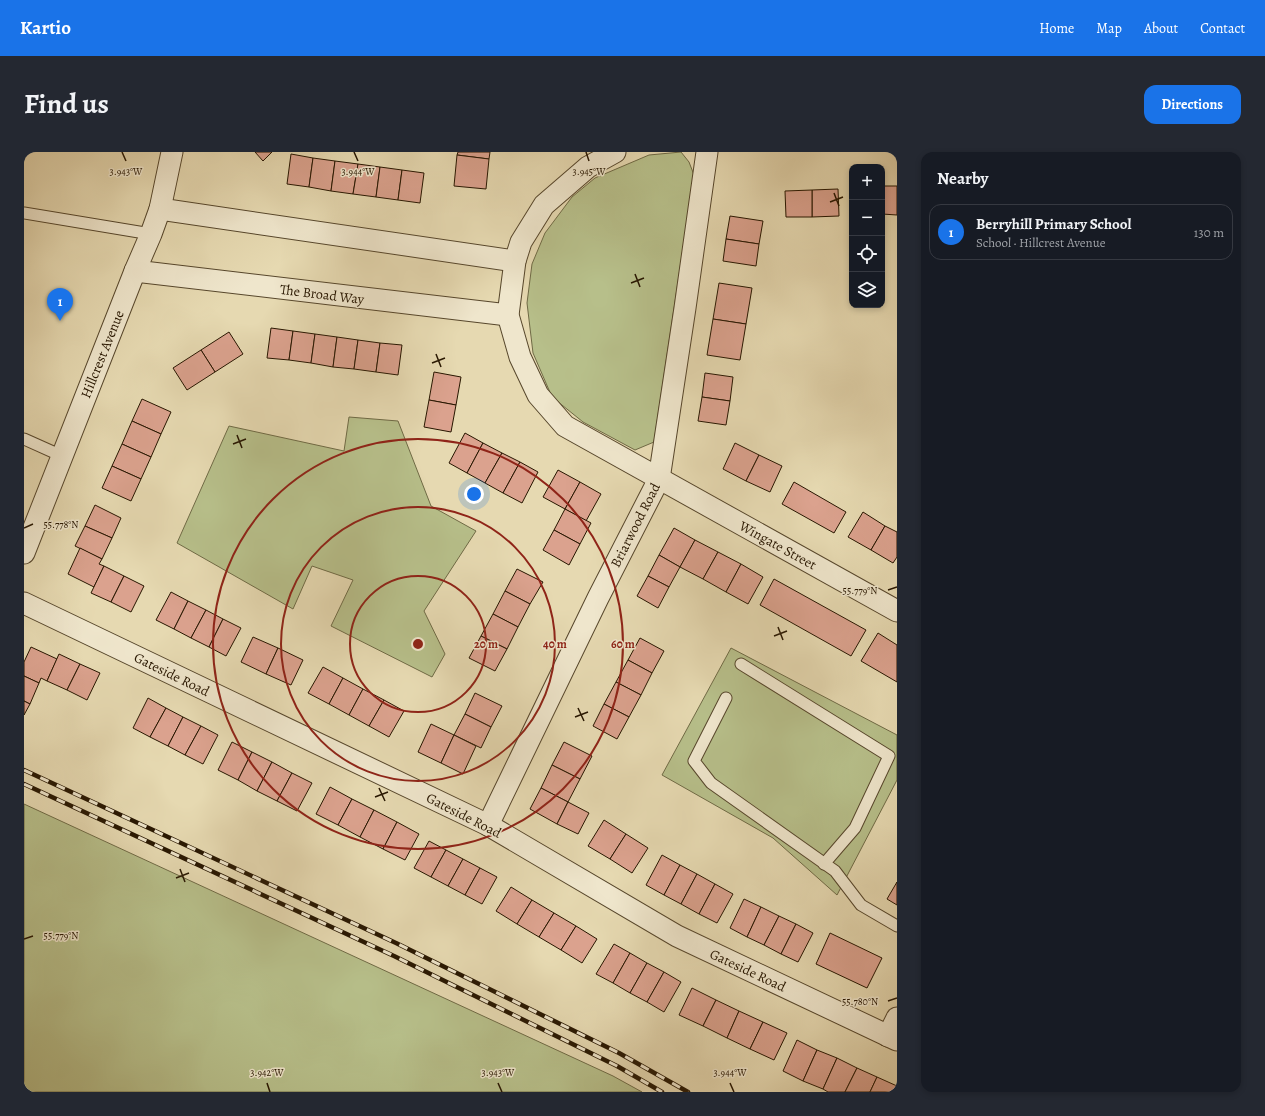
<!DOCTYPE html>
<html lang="en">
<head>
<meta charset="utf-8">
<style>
	body { margin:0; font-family:Alegreya,serif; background:#242831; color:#f1f3f6 }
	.controls { position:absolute; right:12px; top:12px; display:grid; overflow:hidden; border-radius:8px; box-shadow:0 2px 6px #0003 }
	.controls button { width:36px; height:36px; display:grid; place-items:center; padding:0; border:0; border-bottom:1px solid #363941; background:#171b24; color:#f1f3f6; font:20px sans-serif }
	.you { position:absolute; left:450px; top:342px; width:14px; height:14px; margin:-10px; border:3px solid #fff; border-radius:50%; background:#1a73e8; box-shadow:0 0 0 6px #1a73e833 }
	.badge { display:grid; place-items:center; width:26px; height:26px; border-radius:50%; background:#1a73e8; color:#fff; font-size:13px; font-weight:700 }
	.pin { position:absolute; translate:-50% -33px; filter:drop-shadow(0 1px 2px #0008) }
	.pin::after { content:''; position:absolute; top:21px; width:14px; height:12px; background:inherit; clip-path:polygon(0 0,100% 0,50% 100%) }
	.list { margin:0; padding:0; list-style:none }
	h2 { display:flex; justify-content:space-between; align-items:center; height:52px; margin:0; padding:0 16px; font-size:17px }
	h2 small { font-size:13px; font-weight:400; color:#9ea1a6 }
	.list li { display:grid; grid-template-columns:26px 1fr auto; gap:12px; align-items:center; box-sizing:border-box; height:56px; margin:0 8px 8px; padding:0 8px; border:1px solid #363941; border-radius:12px }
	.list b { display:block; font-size:15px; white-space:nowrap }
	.list p { margin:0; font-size:13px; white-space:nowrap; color:#9ea1a6 }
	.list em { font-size:13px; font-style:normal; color:#9ea1a6 }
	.icon { flex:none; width:22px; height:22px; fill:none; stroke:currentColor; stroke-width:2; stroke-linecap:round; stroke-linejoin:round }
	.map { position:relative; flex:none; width:873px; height:940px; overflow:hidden; border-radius:12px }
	header { display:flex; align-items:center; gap:24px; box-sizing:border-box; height:56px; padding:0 20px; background:#1a73e8; color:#fff }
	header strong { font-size:19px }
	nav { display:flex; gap:22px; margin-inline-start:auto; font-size:14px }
	.intro { display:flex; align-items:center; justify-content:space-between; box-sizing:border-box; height:96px; padding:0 24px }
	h1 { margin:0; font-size:28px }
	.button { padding:10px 18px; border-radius:12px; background:#1a73e8; color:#fff; font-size:14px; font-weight:700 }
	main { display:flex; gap:24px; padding:0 24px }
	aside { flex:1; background:#171b24; border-radius:12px; box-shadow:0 2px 6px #0003 }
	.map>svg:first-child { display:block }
	.green { fill:#b7bf8a; stroke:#6f6a45 }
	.building { fill:#dba28e; stroke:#271600 }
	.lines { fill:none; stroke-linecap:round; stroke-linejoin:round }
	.service-casing { stroke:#57472c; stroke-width:13 }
	.minor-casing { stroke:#57472c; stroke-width:23 }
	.service { stroke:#efe6cc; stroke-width:11 }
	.minor { stroke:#efe6cc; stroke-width:21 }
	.rail-casing { stroke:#271600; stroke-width:4.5 }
	.rail { stroke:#efe6cc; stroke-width:3; stroke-dasharray:9; stroke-linecap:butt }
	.ticks { fill:none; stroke:#271600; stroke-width:1.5 }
	.ring { fill:none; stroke:#8f2418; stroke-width:2 }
	.labels { text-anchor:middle; stroke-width:3; stroke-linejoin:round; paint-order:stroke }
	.street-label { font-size:14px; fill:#271600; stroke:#efe6cc }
	.ticks-label { font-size:10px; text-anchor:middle; fill:#271600; stroke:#efe6cc; stroke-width:3; stroke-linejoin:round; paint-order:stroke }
	.centre { fill:#8f2418; stroke:#efe6cc; stroke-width:2 }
	.ring-label { font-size:12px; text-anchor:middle; font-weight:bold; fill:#8f2418; stroke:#efe6cc; stroke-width:3; stroke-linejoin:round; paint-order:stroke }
</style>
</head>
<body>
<header>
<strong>Kartio</strong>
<nav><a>Home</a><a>Map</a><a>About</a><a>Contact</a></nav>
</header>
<div class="intro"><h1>Find us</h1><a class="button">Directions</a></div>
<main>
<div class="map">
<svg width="873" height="940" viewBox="0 0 873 940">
	<rect width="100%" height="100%" fill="#e6d9b1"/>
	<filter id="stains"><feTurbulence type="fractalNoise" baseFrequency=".005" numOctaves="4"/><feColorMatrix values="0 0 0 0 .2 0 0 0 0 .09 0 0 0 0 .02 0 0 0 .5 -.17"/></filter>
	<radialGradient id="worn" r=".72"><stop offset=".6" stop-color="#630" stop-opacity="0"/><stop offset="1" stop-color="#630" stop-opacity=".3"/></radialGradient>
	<g class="green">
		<path d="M657,0L665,10L670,23L630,290L611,298L559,270L528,245L509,201L503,151L508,112L521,81L548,45L571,26L625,3Z"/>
		<path d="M325,265L374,269L407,354L452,379L400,459L421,502L408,525L307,474L329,428L288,414L269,457L153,391L205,274L320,299Z"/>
		<path d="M707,496L873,583V628L813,743L749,686L638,623Z"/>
		<path d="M0,652L589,924L618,940H0Z"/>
	</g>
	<g class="building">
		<path d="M231,0H248L239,9Z"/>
		<path d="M434,0H466L465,7L433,3Z"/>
		<path d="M267,2L289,6L285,35L263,32Z"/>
		<path d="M433,3L465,7L462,37L430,34Z"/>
		<path d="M289,6L311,9L307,39L285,35Z"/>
		<path d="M311,9L334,12L329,42L307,39Z"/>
		<path d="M334,12L356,15L352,45L329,42Z"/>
		<path d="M356,15L378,18L374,48L352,45Z"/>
		<path d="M378,18L400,21L396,51L374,48Z"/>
		<path d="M858,34H873V63L858,62Z"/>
		<path d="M814,37L815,64L788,65V38Z"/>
		<path d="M788,38V65H762L761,39Z"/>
		<path d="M706,64L739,69L735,92L702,87Z"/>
		<path d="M702,87L735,92L732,114L699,109Z"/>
		<path d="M695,131L728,136L722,172L689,167Z"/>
		<path d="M689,167L722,172L716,208L683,203Z"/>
		<path d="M247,176L269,179L265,208L243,206Z"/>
		<path d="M269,179L291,182L287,211L265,208Z"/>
		<path d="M205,180L219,202L191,220L177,198Z"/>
		<path d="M291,182L313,185L309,215L287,211Z"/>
		<path d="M313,185L334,188L330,217L309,215Z"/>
		<path d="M334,188L356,191L352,220L330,217Z"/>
		<path d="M356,191L378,193L374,223L352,220Z"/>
		<path d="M177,198L191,220L163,238L149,216Z"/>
		<path d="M410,220L437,225L432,253L405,248Z"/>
		<path d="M681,221L709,225L706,249L678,245Z"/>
		<path d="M678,245L706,249L702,273L674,269Z"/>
		<path d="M118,247L147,260L137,282L108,269Z"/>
		<path d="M405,248L432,253L427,280L400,275Z"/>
		<path d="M108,269L137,282L127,305L98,292Z"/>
		<path d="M441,281L459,291L443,321L425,311Z"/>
		<path d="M459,291L478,301L461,331L443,321Z"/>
		<path d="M711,291L735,303L722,329L699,317Z"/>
		<path d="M98,292L127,305L117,327L88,314Z"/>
		<path d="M478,301L496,310L479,341L461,331Z"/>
		<path d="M735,303L758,314L746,340L722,329Z"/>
		<path d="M496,310L514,320L498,351L479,341Z"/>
		<path d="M88,314L117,327L107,349L78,336Z"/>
		<path d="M534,318L556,330L541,357L519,345Z"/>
		<path d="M556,330L577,342L562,369L541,357Z"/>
		<path d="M770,330L822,360L810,381L758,352Z"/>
		<path d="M71,353L97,366L88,386L61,374Z"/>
		<path d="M541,357L567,371L556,392L530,378Z"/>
		<path d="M839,360L861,374L847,398L824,385Z"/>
		<path d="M61,374L88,386L78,407L51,394Z"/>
		<path d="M861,374L873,380V405L869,411L847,398Z"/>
		<path d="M650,376L671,388L656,415L635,403Z"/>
		<path d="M530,378L556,392L545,413L519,398Z"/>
		<path d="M671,388L694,400L679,427L656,415Z"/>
		<path d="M56,396L78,407L75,412L80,414L70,435L44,422Z"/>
		<path d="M694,400L717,412L702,440L679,427Z"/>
		<path d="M635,403L656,415L645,435L624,424Z"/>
		<path d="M717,412L739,425L724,452L702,440Z"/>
		<path d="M80,414L100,424L87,450L67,441Z"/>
		<path d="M493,417L519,430L506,452L481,439Z"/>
		<path d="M100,424L120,434L107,460L87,450Z"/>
		<path d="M624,424L645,435L634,456L613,444Z"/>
		<path d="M750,427L842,478L827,504L736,453Z"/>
		<path d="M481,439L506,452L494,475L469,462Z"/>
		<path d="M147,440L164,449L150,477L132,468Z"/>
		<path d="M164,449L182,458L167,486L150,477Z"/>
		<path d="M182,458L199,467L185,495L167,486Z"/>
		<path d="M469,462L494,475L483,497L457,484Z"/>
		<path d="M199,467L217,476L202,504L185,495Z"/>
		<path d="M854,481L873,493V530L837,509Z"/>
		<path d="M457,484L483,497L471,519L445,506Z"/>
		<path d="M229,485L254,496L242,522L217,510Z"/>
		<path d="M616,486L640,499L628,521L604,508Z"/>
		<path d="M7,495L33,507L23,529L17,526L15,531L0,524V510Z"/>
		<path d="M254,496L279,508L267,533L242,522Z"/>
		<path d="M35,502L56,512L43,538L23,529Z"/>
		<path d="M604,508L628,521L617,543L592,530Z"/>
		<path d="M56,512L76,521L63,548L43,538Z"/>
		<path d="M299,515L319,526L305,552L284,541Z"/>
		<path d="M0,524L15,531L6,552L0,549Z"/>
		<path d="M319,526L339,537L325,563L305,552Z"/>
		<path d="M592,530L617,543L605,565L580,552Z"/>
		<path d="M339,537L360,548L345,574L325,563Z"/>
		<path d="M451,541L478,554L467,575L441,562Z"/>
		<path d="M124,546L142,556L126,585L109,576Z"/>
		<path d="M360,548L380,559L365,585L345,574Z"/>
		<path d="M0,549L6,552L0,563Z"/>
		<path d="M580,552L605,565L593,587L569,574Z"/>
		<path d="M142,556L159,565L144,594L126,585Z"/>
		<path d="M441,562L467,575L457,596L430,583Z"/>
		<path d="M159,565L177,574L161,603L144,594Z"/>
		<path d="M407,572L430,583L417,611L394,600Z"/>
		<path d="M177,574L194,583L179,612L161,603Z"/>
		<path d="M430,583L452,594L439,622L417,611Z"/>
		<path d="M208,590L228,600L214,628L194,618Z"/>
		<path d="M540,590L568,604L556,627L528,613Z"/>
		<path d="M228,600L248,610L233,639L214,628Z"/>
		<path d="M248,610L268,621L253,649L233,639Z"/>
		<path d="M528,613L556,627L544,650L517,636Z"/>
		<path d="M268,621L288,631L273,659L253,649Z"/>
		<path d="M306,635L328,647L314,673L292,662Z"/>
		<path d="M517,636L544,650L533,672L506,657Z"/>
		<path d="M328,647L350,658L336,685L314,673Z"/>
		<path d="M544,650L565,661L554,682L533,672Z"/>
		<path d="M350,658L373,670L359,697L336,685Z"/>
		<path d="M580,668L602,682L586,707L564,694Z"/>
		<path d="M373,670L395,682L381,708L359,697Z"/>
		<path d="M602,682L624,696L608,721L586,707Z"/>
		<path d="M405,689L422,698L407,725L390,716Z"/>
		<path d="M422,698L439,707L424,734L407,725Z"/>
		<path d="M638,703L656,713L640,743L622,733Z"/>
		<path d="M439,707L456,716L441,743L424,734Z"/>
		<path d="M656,713L673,722L657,752L640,743Z"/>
		<path d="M456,716L473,725L458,752L441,743Z"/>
		<path d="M673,722L691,732L675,762L657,752Z"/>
		<path d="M873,730V753L863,747Z"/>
		<path d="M691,732L709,742L693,771L675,762Z"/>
		<path d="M487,735L508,748L493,772L472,759Z"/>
		<path d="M720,747L737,755L723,785L706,776Z"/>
		<path d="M508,748L530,761L515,785L493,772Z"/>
		<path d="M737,755L755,764L740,793L723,785Z"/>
		<path d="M530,761L552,774L537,798L515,785Z"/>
		<path d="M755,764L772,772L757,802L740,793Z"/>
		<path d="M772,772L789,781L774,810L757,802Z"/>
		<path d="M552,774L573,787L558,811L537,798Z"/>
		<path d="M806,781L858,806L843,836L792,812Z"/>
		<path d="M590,792L606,801L589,831L572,822Z"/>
		<path d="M606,801L623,811L606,841L589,831Z"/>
		<path d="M623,811L640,820L623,850L606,841Z"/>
		<path d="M640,820L657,830L640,860L623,850Z"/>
		<path d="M668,836L692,848L679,874L655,863Z"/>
		<path d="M692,848L715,859L703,886L679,874Z"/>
		<path d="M715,859L739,870L726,897L703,886Z"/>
		<path d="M739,870L763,881L750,908L726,897Z"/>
		<path d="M773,888L793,898L779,929L759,919Z"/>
		<path d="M793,898L813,906L799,937L779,929Z"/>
		<path d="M813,906L833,916L821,940H804L799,937Z"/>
		<path d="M833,916L853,925L846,940H821Z"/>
		<path d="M853,925L873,934L870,940H846Z"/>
	</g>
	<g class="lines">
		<defs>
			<g id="service">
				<path d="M0,61L127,82"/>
				<path d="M0,287L38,304"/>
				<path d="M717,512L865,604L831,676L800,712"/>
				<path d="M702,546L670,609L687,631L811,719L837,753L873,774"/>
			</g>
			<g id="minor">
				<path d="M591,0L564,15L520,53L497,90L491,109L484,163L496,205L514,243L541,274L873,459"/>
				<path d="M136,57L491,109"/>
				<path d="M111,119L484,163"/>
				<path d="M0,401L111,119L127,82L136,57L148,0"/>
				<path d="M0,451L464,673L653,784L873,888"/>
				<path d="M464,673L574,446L635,327L661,156L683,0"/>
				<path d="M864,884L873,866"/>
			</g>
		</defs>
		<use href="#service" class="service-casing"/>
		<use href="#minor" class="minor-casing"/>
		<use href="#service" class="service"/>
		<use href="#minor" class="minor"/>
		<defs>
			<g id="rail">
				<path d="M0,618L372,791L595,901L664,940"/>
				<path d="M0,632L370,804L593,914L638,940"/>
			</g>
		</defs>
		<use href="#rail" class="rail-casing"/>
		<use href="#rail" class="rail"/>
	</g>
	<path class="ticks" d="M98,0L102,9M330,0L334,9M562,0L565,9M810,41L815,54M806,50L819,45M611,122L616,135M607,131L620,126M412,202L417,215M408,211L421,206M213,283L218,296M209,292L222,287M0,376L9,372M864,438L873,435M754,475L759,488M750,484L763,479M554,556L560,569M551,565L564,560M355,636L361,649M351,645L364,640M156,717L161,730M152,726L165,721M0,787L9,784M864,849L873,846M243,931L246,940M474,931L478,940M706,931L710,940"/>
	<g class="ring">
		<circle cx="394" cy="492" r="68"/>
		<circle cx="394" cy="492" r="137"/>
		<circle cx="394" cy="492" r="205"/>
	</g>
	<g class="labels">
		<g class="street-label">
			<text transform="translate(298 142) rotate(7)" y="5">The Broad Way</text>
			<text transform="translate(78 202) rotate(-68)" y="5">Hillcrest Avenue</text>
			<text transform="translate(611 373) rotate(-63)" y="5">Briarwood Road</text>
			<text transform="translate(754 393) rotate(29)" y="5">Wingate Street</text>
			<text transform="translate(148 522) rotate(26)" y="5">Gateside Road</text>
			<text transform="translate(440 663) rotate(27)" y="5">Gateside Road</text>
			<text transform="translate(724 818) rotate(25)" y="5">Gateside Road</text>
		</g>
	</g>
	<g class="ticks-label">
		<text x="102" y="23">3.943°W</text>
		<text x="334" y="23">3.944°W</text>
		<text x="565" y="23">3.945°W</text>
		<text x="37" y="376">55.778°N</text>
		<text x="836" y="442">55.779°N</text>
		<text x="37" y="787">55.779°N</text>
		<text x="836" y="853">55.780°N</text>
		<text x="243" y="924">3.942°W</text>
		<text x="474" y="924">3.943°W</text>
		<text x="706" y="924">3.944°W</text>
	</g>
	<circle cx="394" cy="492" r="6" class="centre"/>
	<g class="ring-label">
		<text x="462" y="496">20 m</text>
		<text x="531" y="496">40 m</text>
		<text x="599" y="496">60 m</text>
	</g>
	<rect width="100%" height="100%" filter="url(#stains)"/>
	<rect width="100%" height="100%" fill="url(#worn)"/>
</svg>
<div class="controls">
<button>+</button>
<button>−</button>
<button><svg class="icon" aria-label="locate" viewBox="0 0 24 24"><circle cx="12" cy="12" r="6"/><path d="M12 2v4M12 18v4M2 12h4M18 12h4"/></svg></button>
<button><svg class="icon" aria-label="layers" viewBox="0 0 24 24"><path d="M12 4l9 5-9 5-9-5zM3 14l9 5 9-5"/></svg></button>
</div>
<div class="you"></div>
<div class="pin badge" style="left:36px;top:169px">1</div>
</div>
<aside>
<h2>Nearby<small></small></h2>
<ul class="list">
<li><span class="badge">1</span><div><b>Berryhill Primary School</b><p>School · Hillcrest Avenue</p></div><em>130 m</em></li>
</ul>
</aside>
</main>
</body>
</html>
